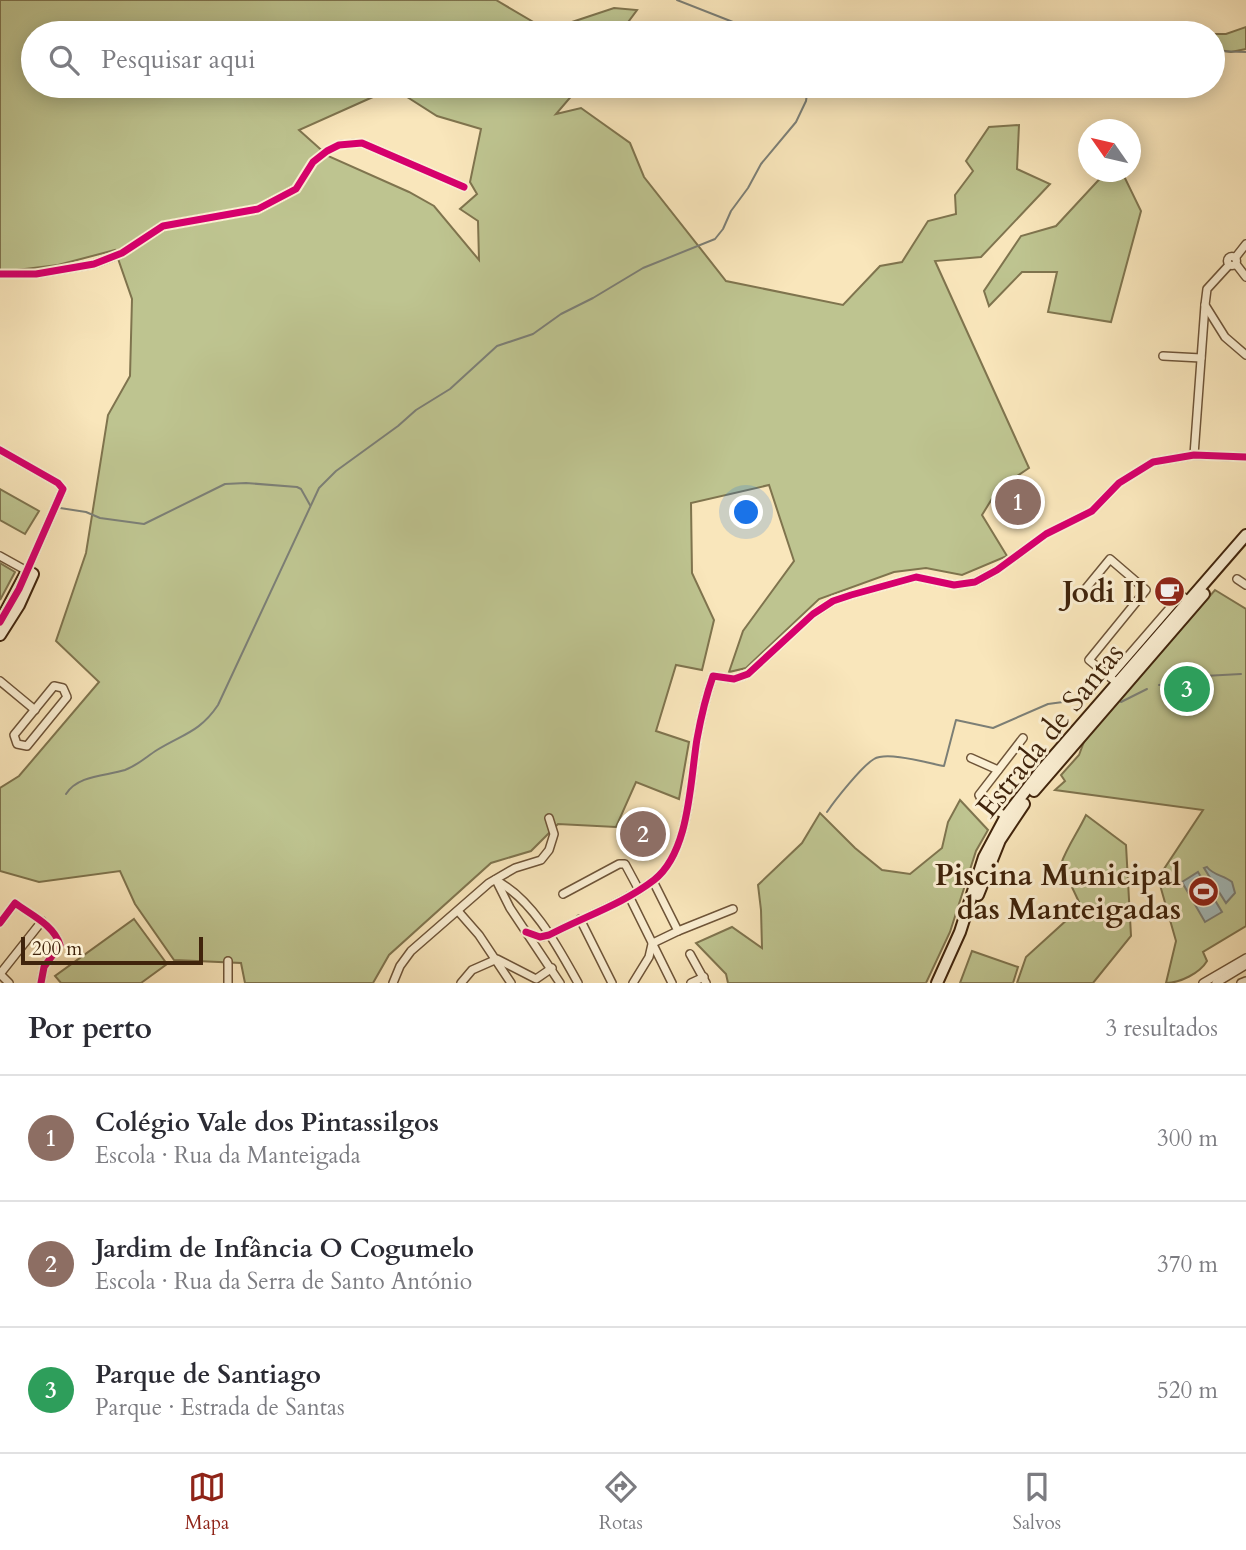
<!DOCTYPE html>
<html lang="pt">
<head>
<meta charset="utf-8">
<style>
	body { margin:0; font-family:Cardo,serif; background:#f2f2f3; color:#2b2b33 }
	.compass { position:absolute; left:1078px; top:119px; width:63px; height:63px; border-radius:50%; background:#fff; box-shadow:0 4px 18px #0003; rotate:304deg }
	.scale { position:absolute; left:21px; bottom:18px; width:182px; box-sizing:border-box; padding-left:7px; border:4px solid #40240c; border-top:0; font-size:19px; line-height:24px; white-space:nowrap; color:#40240c; -webkit-text-stroke:5px #fbefd3; paint-order:stroke }
	.you { position:absolute; left:747px; top:513px; width:24px; height:24px; margin:-18px; border:5px solid #fff; border-radius:50%; background:#1a73e8; box-shadow:0 0 0 10px #1a73e833 }
	.badge { display:grid; place-items:center; width:46px; height:46px; border-radius:50%; background:#8f2418; color:#fff; font-size:23px; font-weight:700 }
	.pin { position:absolute; translate:-50% -50%; border:4px solid #fff; box-shadow:0 2px 7px #0006 }
	.list { margin:0; padding:0; list-style:none }
	h2 { display:flex; justify-content:space-between; align-items:center; height:91px; margin:0; padding:0 28px; font-size:30px }
	h2 small { font-size:23px; font-weight:400; color:#7c7c81 }
	.list li { display:grid; grid-template-columns:46px 1fr auto; gap:21px; align-items:center; box-sizing:border-box; height:126px; padding:0 28px; border-top:2px solid #e1e1e2 }
	.list b { display:block; font-size:26px; white-space:nowrap }
	.list p { margin:0; font-size:23px; white-space:nowrap; color:#7c7c81 }
	.list em { font-size:23px; font-style:normal; color:#7c7c81 }
	.icon { flex:none; width:38px; height:38px; fill:none; stroke:currentColor; stroke-width:2; stroke-linecap:round; stroke-linejoin:round }
	.map { position:relative; flex:none; width:1246px; height:983px; overflow:hidden }
	.search { position:absolute; background:#fff; box-shadow:0 4px 18px #0003; left:21px; right:21px; top:21px; height:77px; display:flex; align-items:center; gap:18px; box-sizing:border-box; padding:0 24px; border-radius:38px; color:#7c7c81; font-size:26px }
	.sheet { height:469px; background:#fff }
	nav { display:flex; justify-content:space-around; align-items:center; box-sizing:border-box; height:98px; border-top:2px solid #e1e1e2; background:#fff; font-size:19px; color:#7c7c81 }
	nav a { display:grid; justify-items:center; gap:4px }
	nav .on { color:#8f2418 }
	.map>svg:first-child { display:block }
	.green { fill:#bec490; stroke:#7f744e; stroke-width:2; fill-rule:evenodd }
	.water { fill:#a4bcbc; stroke:#7c7f76; stroke-width:2 }
	.lines { fill:none; stroke-linecap:round; stroke-linejoin:round }
	.stream { stroke:#7c7f76; stroke-width:2 }
	.street-casing { stroke:#6e5438; stroke-width:10 }
	.secondary-casing { stroke:#40240c; stroke-width:14 }
	.street { stroke:#fbefd3; stroke-width:7 }
	.secondary { stroke:#fbefd3; stroke-width:10 }
	.cycleway-casing { stroke:#fbefd3; stroke-width:11 }
	.cycleway { stroke:#d6006c; stroke-width:7 }
	.labels { text-anchor:middle; stroke-width:6; stroke-linejoin:round; paint-order:stroke }
	.poi-label { font-size:30px; font-weight:bold; fill:#40240c; stroke:#fbefd3; text-anchor:end }
	.street-label { font-size:30px; fill:#40240c; stroke:#fbefd3 }
</style>
</head>
<body>
<div class="map">
<svg width="1246" height="983" viewBox="0 0 1246 983">
	<rect width="100%" height="100%" fill="#f9e6bb"/>
	<filter id="stains"><feTurbulence type="fractalNoise" baseFrequency=".00286" numOctaves="4"/><feColorMatrix values="0 0 0 0 .2 0 0 0 0 .09 0 0 0 0 .02 0 0 0 .5 -.17"/></filter>
	<radialGradient id="worn" r=".72"><stop offset=".6" stop-color="#630" stop-opacity="0"/><stop offset="1" stop-color="#630" stop-opacity=".3"/></radialGradient>
	<g class="green">
		<path d="M0,0H496L552,33H33V86H580L556,114L581,108L630,143L644,177L726,281L843,305L880,266L902,262L928,221L956,214L955,195L973,171L966,161L989,127L1019,125L1017,169L1050,184L981,257L935,261L1029,468L998,489L982,515L1007,556L962,575L926,568L894,572L819,599L746,668L729,672L743,631L794,561L769,485L691,503L692,573L714,620L702,670L676,665L656,731L689,742L679,799L636,782L616,827L558,824L531,851L491,863L389,955L373,983H245L241,963L174,960L135,904L120,871L39,882L0,871V788L19,776L99,682L56,641L86,553L108,415L130,376L132,299L115,250L58,265L0,272ZM393,88L437,116L481,129L470,182L477,194L460,209L478,221L479,260L434,206L409,192L328,156L299,130Z"/>
		<path d="M614,8L637,10L620,33H554L572,22Z"/>
		<path d="M1013,24L1201,33H927L941,27Z"/>
		<path d="M1246,27V49L1231,52L1213,49V34H1226Z"/>
		<path d="M1106,172H1122L1141,211L1111,322L1048,312L1057,272H1022L989,306L984,291L1021,236L1056,226Z"/>
		<path d="M0,489L39,511L25,534L0,520Z"/>
		<path d="M0,563L15,572L0,600Z"/>
		<path d="M1215,590L1246,609V926L1203,952L1207,961C1200,973 1180,983 1166,983L1176,941L1158,878L1203,810L1055,790L1065,781L1061,775L1079,755L1085,739Z"/>
		<path d="M960,800L988,830L976,851L950,932L926,983H728L726,974L696,943L732,927L762,948L761,910L758,885L802,843L820,813L855,848L882,870L910,874L942,848L948,822Z"/>
		<path d="M1086,815L1126,845L1131,936L1093,983H1017L1026,957L1070,917L1079,902L1061,864C1067,847 1078,832 1086,815Z"/>
		<path d="M134,919L167,964L141,983H61L55,976Z"/>
		<path d="M972,951L1018,967L1013,983H960Z"/>
	</g>
	<g class="water">
		<path d="M1207,867C1214,876 1224,875 1232,882L1235,893L1226,903L1204,868Z"/>
		<path d="M1198,872L1222,912L1205,922L1182,882Z"/>
	</g>
	<g class="lines">
		<g class="stream">
			<path d="M677,0L761,33"/>
			<path d="M937,33L973,23L999,33"/>
			<path d="M1213,51L1246,52"/>
			<path d="M60,508L86,512L100,518L144,524L225,484L246,483L297,487L301,489L310,505"/>
			<path d="M1159,685L1204,676L1241,674"/>
			<path d="M1121,702L1147,689"/>
			<path d="M66,794C78,775 106,776 125,770C138,765 146,757 157,750C183,734 200,732 218,705L319,488L336,471L398,426L416,410L450,389L497,346L533,334L561,314L593,298L643,268L715,239L723,229L731,211L748,188L761,164L796,122L806,101L808,86"/>
			<path d="M827,812C835,800 862,766 874,759C887,751 928,763 944,766L956,720L993,728L1048,704L1063,702L1085,693H1095"/>
		</g>
		<defs>
			<g id="street">
				<circle cx="1232" cy="261" r="4.5"/>
				<path d="M1235,258L1246,244"/>
				<path d="M1236,264L1246,277"/>
				<path d="M1229,265L1207,289L1205,305L1225,337L1246,355"/>
				<path d="M0,274H36L94,264L122,253L163,226L258,209L296,189L313,162L327,151L339,145L362,143L464,187"/>
				<path d="M1163,356L1201,358"/>
				<path d="M0,450L58,483L63,489L27,571L0,556"/>
				<path d="M1194,455L1205,305"/>
				<path d="M1237,579L1246,585"/>
				<path d="M1078,598L1110,559L1146,590L1089,660L1117,683"/>
				<path d="M1110,677L1181,595L1188,601"/>
				<path d="M0,681L35,710"/>
				<path d="M54,686L63,688L67,697L27,746L17,744L14,735Z"/>
				<path d="M971,758L998,770"/>
				<path d="M1006,816L983,803L979,795L1023,738"/>
				<path d="M495,880C532,898 558,947 578,983"/>
				<path d="M496,880L510,908L560,983"/>
				<path d="M563,894L619,864H625L639,890"/>
				<path d="M629,896L672,983"/>
				<path d="M458,911L479,935L511,983"/>
				<path d="M580,919L612,983"/>
				<path d="M0,923L15,903C31,915 54,925 60,945L44,967L41,983"/>
				<path d="M678,931L733,909"/>
				<path d="M526,932L540,937L549,935C583,917 623,904 654,880C690,852 690,781 697,739C701,717 706,696 713,676L734,679L748,674L813,614L833,601L851,595L916,577L954,585L975,582L997,570L1046,534L1092,511L1119,483L1153,462L1194,455L1246,457"/>
				<path d="M653,943L678,931L653,881"/>
				<path d="M690,954L706,983"/>
				<path d="M0,974L42,921"/>
				<path d="M1,975L9,983"/>
				<path d="M228,983V961"/>
				<path d="M393,983L400,966L411,951L489,883L515,868L541,860L549,850L554,834L549,818"/>
				<path d="M461,983L472,970L497,959L536,979L552,968"/>
				<path d="M633,983L649,957L652,944"/>
				<path d="M691,983L704,977"/>
				<path d="M1203,983L1246,958"/>
				<path d="M1216,983L1246,965"/>
				<path d="M1241,983L1246,981"/>
			</g>
			<g id="secondary">
				<path d="M0,622L27,571L33,574L19,605L0,635"/>
				<path d="M1034,791L1204,594"/>
				<path d="M978,895L1000,840L1024,804"/>
				<path d="M937,983L960,932L984,857L1006,816L1040,772L1246,535"/>
			</g>
		</defs>
		<use href="#street" class="street-casing"/>
		<use href="#secondary" class="secondary-casing"/>
		<use href="#street" class="street"/>
		<use href="#secondary" class="secondary"/>
		<defs>
			<g id="cycleway">
				<path d="M0,274H36L94,264L122,253L163,226L258,209L296,189L313,162L327,151L339,145L362,143L464,187"/>
				<path d="M0,450L58,483L63,489L19,589L0,622"/>
				<path d="M0,923L15,903C31,915 54,925 60,945L44,967L41,983"/>
				<path d="M526,932L540,937L549,935C583,917 623,904 654,880C690,852 690,781 697,739C701,717 706,696 713,676L734,679L748,674L813,614L833,601L851,595L916,577L954,585L975,582L997,570L1046,534L1092,511L1119,483L1153,462L1194,455L1246,457"/>
			</g>
		</defs>
		<use href="#cycleway" class="cycleway-casing"/>
		<use href="#cycleway" class="cycleway"/>
	</g>
	<defs>
		<symbol id="cafe-disc" viewBox="-11 -11 22 22"><circle r="9.5" fill="#8f2418" stroke="#fbefd3"/><path d="M-5.5-4.5H6V0H3Q3 3.5 0 3.5H-2.5Q-5.5 3.5-5.5 0ZM3-3.2v2h1.7v-2ZM-6 4.5H4V6H-6Z" fill="#fff"/></symbol>
		<symbol id="stadium-disc" viewBox="-11 -11 22 22"><circle r="9.5" fill="#8f2418" stroke="#fbefd3"/><path d="M0-5a6.5 5 0 1 0 0 10a6.5 5 0 1 0 0-10ZM-3.5-1.8h7v3.6h-7Z" fill="#fff"/></symbol>
	</defs>
	<g fill-rule="evenodd">
		<use href="#cafe-disc" x="1152" y="574" width="35" height="35"/>
		<use href="#stadium-disc" x="1186" y="874" width="35" height="35"/>
	</g>
	<g class="labels">
		<g class="poi-label">
			<text x="1146" y="602">Jodi II</text>
			<text x="1181" y="885">Piscina Municipal<tspan x="1181" dy="34">das Manteigadas</tspan></text>
		</g>
		<g class="street-label">
			<text transform="translate(1050 730) rotate(-51)" y="10">Estrada de Santas</text>
		</g>
	</g>
	<rect width="100%" height="100%" filter="url(#stains)"/>
	<rect width="100%" height="100%" fill="url(#worn)"/>
</svg>
<svg class="compass" viewBox="-18 -18 36 36"><path d="M0-13l5 13h-10z" fill="#e53935"/><path d="M0 13l5-13h-10z" fill="#7c7c81"/></svg>
<div class="scale">200 m</div>
<div class="you"></div>
<div class="pin badge" style="left:1018px;top:502px;background:#8d6e63">1</div>
<div class="pin badge" style="left:643px;top:834px;background:#8d6e63">2</div>
<div class="pin badge" style="left:1187px;top:689px;background:#2e9e5b">3</div>
<div class="search"><svg class="icon" aria-label="search" viewBox="0 0 24 24"><circle cx="10" cy="10" r="6"/><path d="M15 15l6 6"/></svg>Pesquisar aqui</div>
</div>
<section class="sheet">
<h2>Por perto<small>3 resultados</small></h2>
<ul class="list">
<li><span class="badge" style="background:#8d6e63">1</span><div><b>Colégio Vale dos Pintassilgos</b><p>Escola · Rua da Manteigada</p></div><em>300 m</em></li>
<li><span class="badge" style="background:#8d6e63">2</span><div><b>Jardim de Infância O Cogumelo</b><p>Escola · Rua da Serra de Santo António</p></div><em>370 m</em></li>
<li><span class="badge" style="background:#2e9e5b">3</span><div><b>Parque de Santiago</b><p>Parque · Estrada de Santas</p></div><em>520 m</em></li>
</ul>
</section>
<nav>
<a class="on"><svg class="icon" aria-label="map" viewBox="0 0 24 24"><path d="M3 6l6-2 6 2 6-2v14l-6 2-6-2-6 2zM9 4v14M15 6v14"/></svg>Mapa</a>
<a><svg class="icon" aria-label="directions" viewBox="0 0 24 24"><path d="M12 3l9 9-9 9-9-9zM9 14v-3h6M13 9l2 2-2 2"/></svg>Rotas</a>
<a><svg class="icon" aria-label="saved" viewBox="0 0 24 24"><path d="M7 4h10v16l-5-4-5 4z"/></svg>Salvos</a>
</nav>
</body>
</html>
